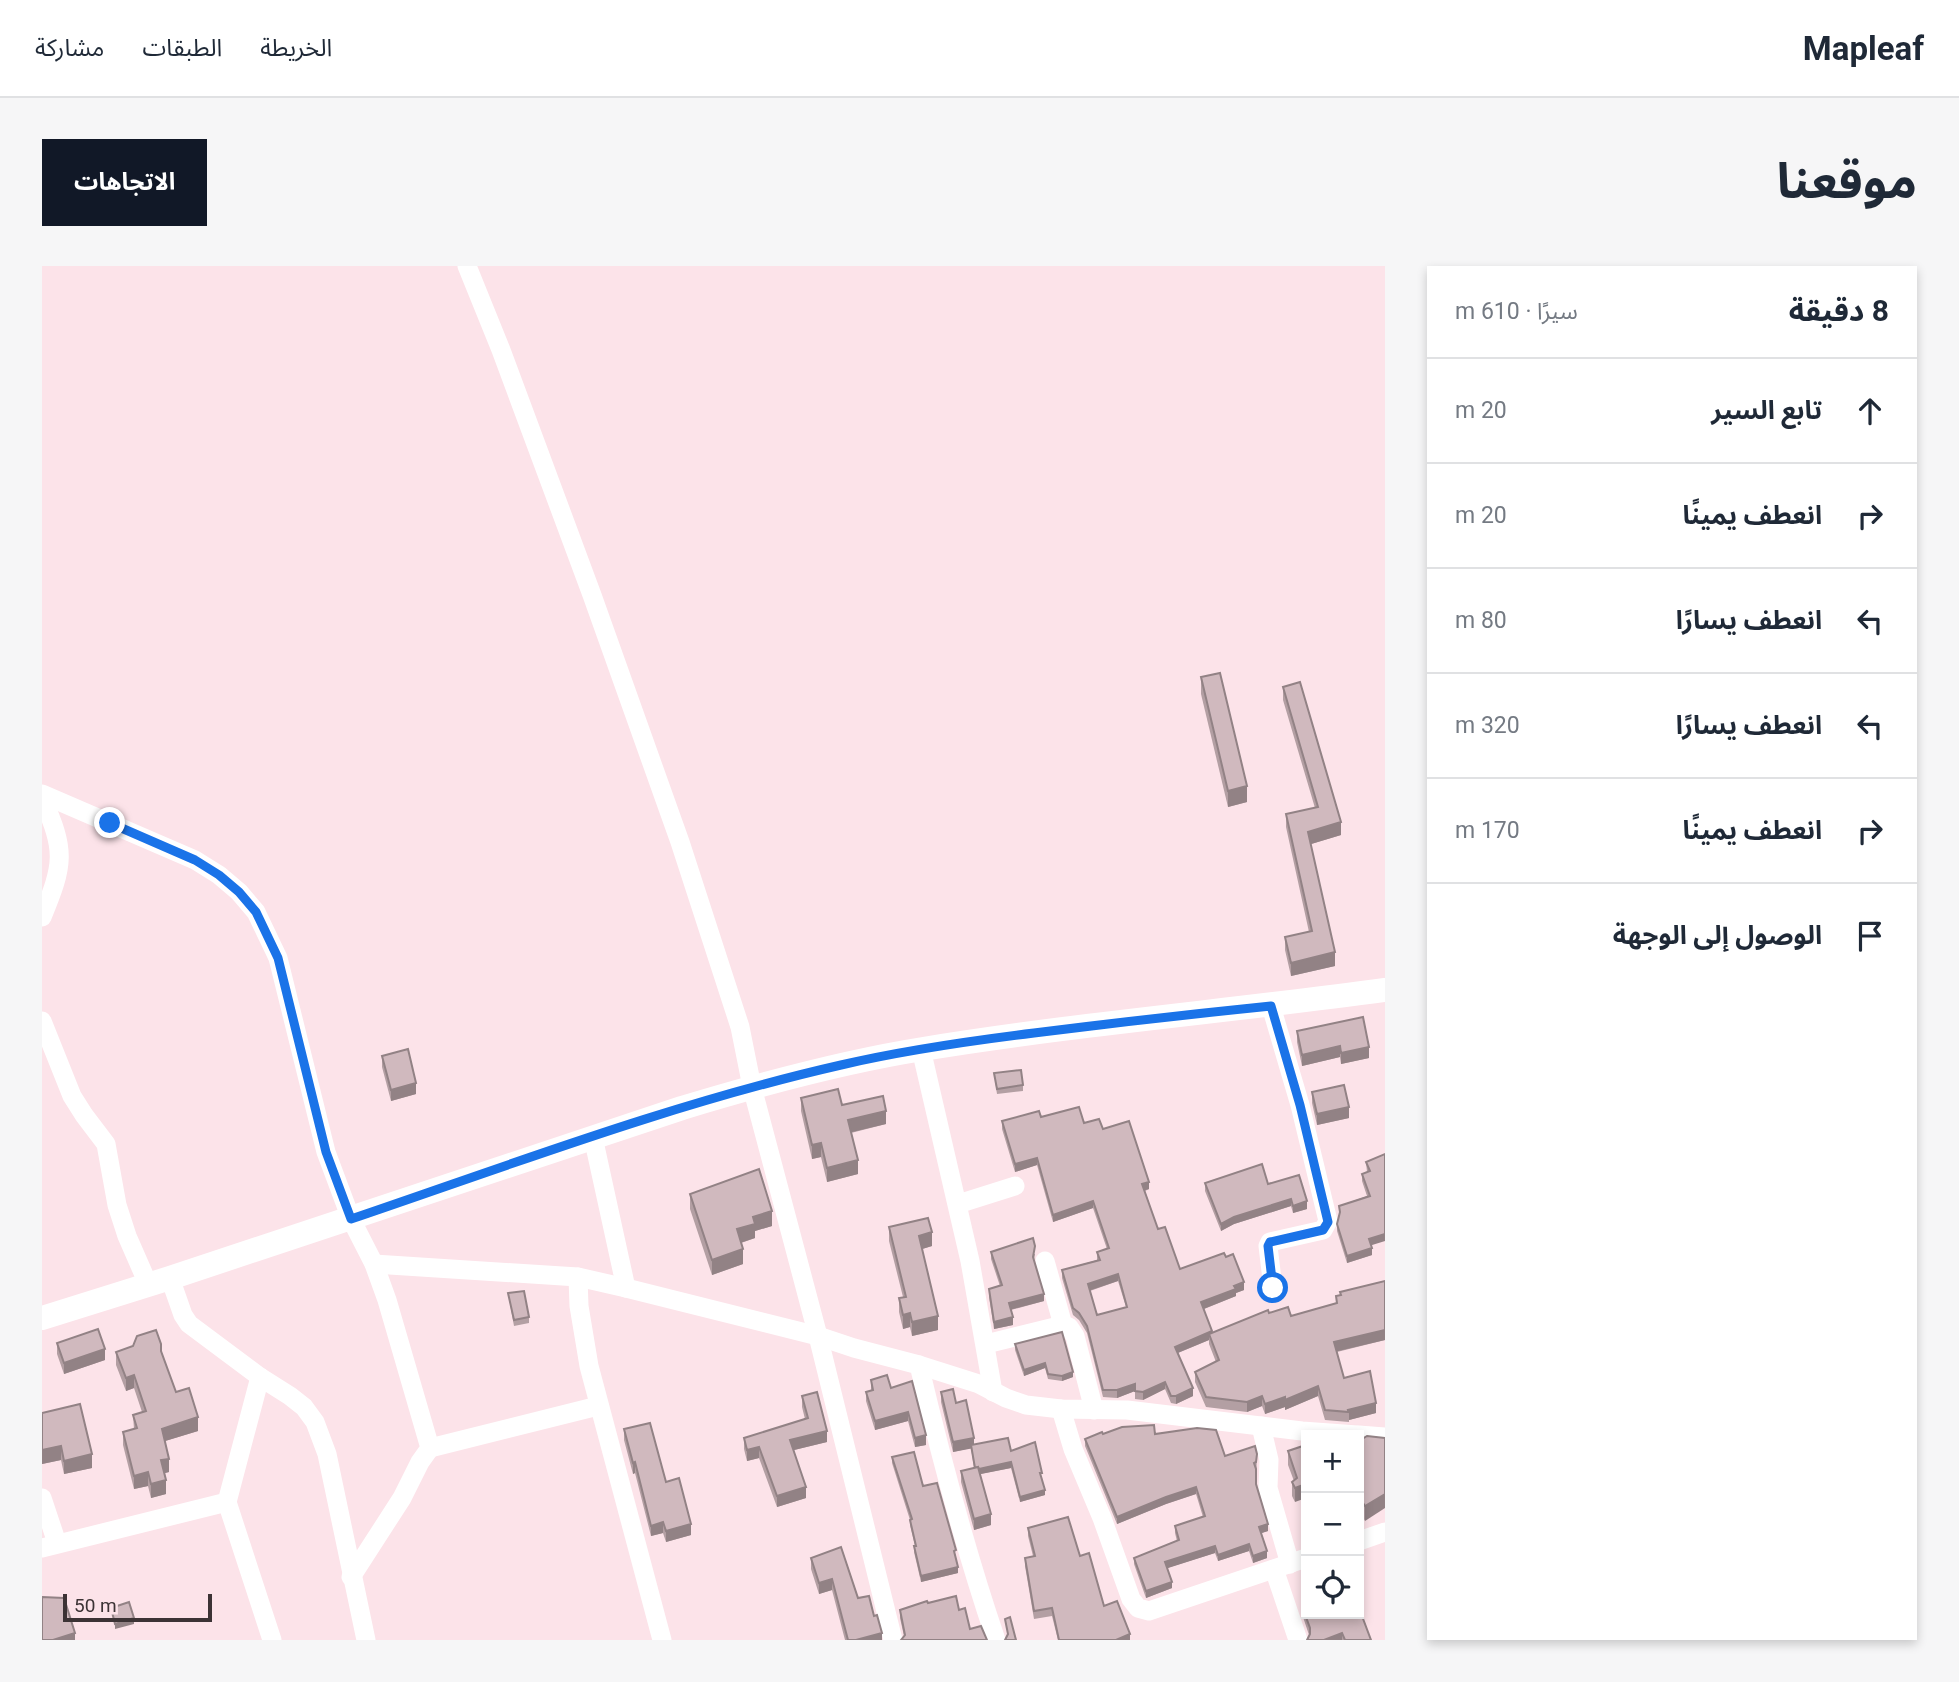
<!DOCTYPE html>
<html lang="ar">
<head>
<meta charset="utf-8">
<style>
	body { margin:0; font-family:Roboto,"Noto Sans Arabic",sans-serif; background:#f6f6f7; color:#1f2937; direction:rtl }
	.controls { position:absolute; right:21px; bottom:21px; display:grid; overflow:hidden; border-radius:0px; box-shadow:0 4px 10px #0003 }
	.controls button { width:63px; height:63px; display:grid; place-items:center; padding:0; border:0; border-bottom:2px solid #e0e1e3; background:#fff; color:#1f2937; font:35px sans-serif }
	.scale { position:absolute; left:21px; bottom:18px; width:149px; box-sizing:border-box; padding-left:7px; border:4px solid #3c3335; border-top:0; font-size:19px; line-height:24px; white-space:nowrap; color:#3c3335; -webkit-text-stroke:5px #fce3e9; paint-order:stroke }
	.stop { position:absolute; width:21px; height:21px; margin:-16px; border:5px solid #1a73e8; border-radius:50%; background:#fff }
	.stop.end { background:#1a73e8; border-color:#fff; box-shadow:0 2px 7px #0008 }
	.list { margin:0; padding:0; list-style:none }
	h2 { display:flex; justify-content:space-between; align-items:center; height:91px; margin:0; padding:0 28px; font-size:30px }
	h2 small { font-size:23px; font-weight:400; color:#747a83 }
	.list li { display:grid; grid-template-columns:46px 1fr auto; gap:21px; align-items:center; box-sizing:border-box; height:105px; padding:0 28px; border-top:2px solid #e0e1e3 }
	.list b { display:block; font-size:26px; white-space:nowrap }
	.list em { font-size:23px; font-style:normal; color:#747a83 }
	.icon { flex:none; width:38px; height:38px; fill:none; stroke:currentColor; stroke-width:2; stroke-linecap:round; stroke-linejoin:round }
	.map { position:relative; flex:none; width:1343px; height:1374px; overflow:hidden; direction:ltr; border-radius:0px }
	header { display:flex; align-items:center; gap:42px; box-sizing:border-box; height:98px; padding:0 35px; background:#fff; border-bottom:2px solid #e0e1e3 }
	header strong { font-size:33px }
	nav { display:flex; gap:38px; margin-inline-start:auto; font-size:24px }
	.intro { display:flex; align-items:center; justify-content:space-between; box-sizing:border-box; height:168px; padding:0 42px }
	h1 { margin:0; font-size:49px }
	.button { padding:18px 32px; border-radius:0px; background:#111827; color:#fff; font-size:24px; font-weight:700 }
	main { display:flex; gap:42px; padding:0 42px }
	aside { flex:1; background:#fff; border-radius:0px; box-shadow:0 4px 10px #0003 }
	.map>svg:first-child { display:block }
	.lines { fill:none; stroke-linecap:round; stroke-linejoin:round }
	.minor { stroke:#fff; stroke-width:19 }
	.tertiary { stroke:#fff; stroke-width:24 }
	.wall { fill:#b39fa3; fill-rule:evenodd }
	.shaded-wall { fill:#928285 }
	.building { fill:#d0b9be; stroke:#928285; stroke-width:2; fill-rule:evenodd }
	.route { stroke:#1a73e8; stroke-width:9 }
</style>
</head>
<body>
<header>
<strong>Mapleaf</strong>
<nav><a>الخريطة</a><a>الطبقات</a><a>مشاركة</a></nav>
</header>
<div class="intro"><h1>موقعنا</h1><a class="button">الاتجاهات</a></div>
<main>
<aside>
<h2>8 دقيقة<small>سيرًا · 610 m</small></h2>
<ul class="list">
<li><svg class="icon" aria-label="ahead" viewBox="0 0 24 24"><path d="M12 20V5M6 11l6-6 6 6"/></svg><div><b>تابع السير</b></div><em>20 m</em></li>
<li><svg class="icon" aria-label="right" viewBox="0 0 24 24"><path d="M7 20v-9h11M14 6l5 5-5 5"/></svg><div><b>انعطف يمينًا</b></div><em>20 m</em></li>
<li><svg class="icon" aria-label="left" viewBox="0 0 24 24"><path d="M17 20v-9H6M10 6l-5 5 5 5"/></svg><div><b>انعطف يسارًا</b></div><em>80 m</em></li>
<li><svg class="icon" aria-label="left" viewBox="0 0 24 24"><path d="M17 20v-9H6M10 6l-5 5 5 5"/></svg><div><b>انعطف يسارًا</b></div><em>320 m</em></li>
<li><svg class="icon" aria-label="right" viewBox="0 0 24 24"><path d="M7 20v-9h11M14 6l5 5-5 5"/></svg><div><b>انعطف يمينًا</b></div><em>170 m</em></li>
<li><svg class="icon" aria-label="arrive" viewBox="0 0 24 24"><path d="M6 21V4h12l-3 4 3 4H6"/></svg><div><b>الوصول إلى الوجهة</b></div></li>
</ul>
</aside>
<div class="map">
<svg width="1343" height="1374" viewBox="0 0 1343 1374">
	<rect width="100%" height="100%" fill="#fce3e9"/>
	<g class="lines">
		<g class="minor">
			<path d="M425,0L459,84L550,329L638,576L698,761L710,821L776,1070L851,1374"/>
			<path d="M0,528L153,594L177,609L197,626L214,646L236,692L284,886L309,953L332,998L345,1034L388,1182L378,1196L360,1232L309,1311"/>
			<path d="M0,532C24,585 22,598 0,651"/>
			<path d="M1229,740L1258,839L1286,955L1281,964L1228,976L1226,980L1231,1022"/>
			<path d="M0,755L30,830L42,849L64,878L75,939L85,970L106,1018"/>
			<path d="M879,783L928,995L951,1126"/>
			<path d="M551,871L584,1022L776,1070L812,1082L877,1099L937,1118L964,1132L984,1139L1019,1143L1085,1144L1260,1165L1315,1169"/>
			<path d="M916,938L973,920"/>
			<path d="M1003,995L1021,1059L1027,1061L1033,1070L1052,1144"/>
			<path d="M332,998L536,1011L584,1022"/>
			<path d="M536,1011L537,1040L547,1100L620,1374"/>
			<path d="M128,1012L141,1049L147,1058L218,1111L248,1130L262,1141L273,1156L285,1188L324,1374"/>
			<path d="M944,1078L1021,1059"/>
			<path d="M877,1099C899,1192 923,1283 954,1374"/>
			<path d="M1019,1143L1031,1183L1060,1252L1089,1333L1096,1342L1107,1345L1264,1292"/>
			<path d="M1219,1160L1227,1194L1226,1222L1248,1298"/>
			<path d="M1317,1169L1343,1171"/>
			<path d="M388,1182L556,1140"/>
			<path d="M0,1232L15,1277"/>
			<path d="M185,1236L230,1374"/>
			<path d="M1317,1275L1343,1266"/>
			<path d="M0,1282L185,1236L218,1111"/>
			<path d="M1232,1303L1256,1374"/>
		</g>
		<path class="tertiary" d="M0,1052L128,1012L640,842C719,818 799,796 881,783C1034,758 1189,745 1343,724"/>
	</g>
	<g class="wall">
		<path d="M1159,411L1205,536L1186,541L1159,428Z"/>
		<path d="M1241,421L1299,569L1269,578L1293,700L1249,710L1243,684V671L1267,666L1244,561V548L1273,542L1241,434Z"/>
		<path d="M1255,765L1327,792L1299,798L1298,791L1260,800L1255,776Z"/>
		<path d="M340,790L374,828L349,835L340,801Z"/>
		<path d="M952,807L981,819V825L955,828Z"/>
		<path d="M1270,826L1307,852L1275,859L1270,837Z"/>
		<path d="M759,832L800,839L844,858L809,867L816,908L785,916L779,891L770,893L759,845Z"/>
		<path d="M999,851L1042,857L1061,863L1107,923L1103,925L1116,963L1138,1003L1202,1024L1194,1027V1030L1162,1043L1170,1067L1227,1047L1249,1050L1294,1037V1030L1298,1029V1026L1343,1015V1074L1295,1086L1302,1112L1334,1147L1307,1154V1156L1283,1154L1276,1130L1243,1144V1141L1223,1148L1220,1140L1205,1146L1164,1141L1153,1116V1106L1174,1096L1167,1078V1074L1136,1087L1151,1130L1134,1138L1129,1137L1123,1123L1101,1134L1093,1133V1125L1075,1132L1061,1131L1045,1067L1037,1054L1031,1049L1020,1012V1004L1055,994V986L1065,983L1051,942L1011,956L995,899L973,906L960,863V855ZM1076,1015L1084,1041L1055,1049L1048,1025Z"/>
		<path d="M1343,888L1329,979L1330,989L1305,997L1295,965V958L1297,949V940L1325,930L1320,915V908L1325,906L1324,896Z"/>
		<path d="M1163,917L1226,918L1265,943L1251,947L1249,940L1192,958L1179,965L1163,925Z"/>
		<path d="M648,928L730,960L713,965V972L699,977L701,998L670,1009L648,943Z"/>
		<path d="M847,961L890,980L880,983L896,1064L870,1070L868,1061L861,1063L857,1046V1032L861,1031L847,975Z"/>
		<path d="M949,986L993,988L992,994L1002,1035L969,1044L971,1059L952,1063L947,1031V1023L958,1020L949,993Z"/>
		<path d="M466,1027L487,1051V1057L472,1060Z"/>
		<path d="M15,1077L63,1094L22,1108L15,1088Z"/>
		<path d="M973,1078L1031,1111L1020,1115L1006,1113L1003,1102L982,1110L973,1084Z"/>
		<path d="M119,1085L134,1126L156,1165L123,1175L127,1206L123,1207L124,1228L109,1232L106,1220L92,1223L81,1179V1166L92,1163L91,1149L100,1146L92,1122L84,1125L74,1099V1086Z"/>
		<path d="M829,1114L849,1122L870,1115L884,1179L873,1181L866,1155L833,1164L824,1135V1126L829,1124Z"/>
		<path d="M899,1126L914,1137L932,1179L969,1185L1000,1212L1003,1229L978,1236L969,1202L938,1208L949,1259L932,1264L919,1216V1205L932,1202L929,1182L911,1186L899,1136Z"/>
		<path d="M760,1130L785,1176L752,1184L764,1232L735,1241L717,1192L705,1195L702,1183V1172L763,1153L760,1141Z"/>
		<path d="M0,1147L50,1202L22,1208L19,1194L0,1198Z"/>
		<path d="M582,1163L624,1216L649,1269L624,1276L621,1267L609,1270L593,1207L591,1208L582,1174Z"/>
		<path d="M1061,1168H1113L1183,1190L1215,1188L1214,1218L1226,1265L1219,1267L1225,1292L1211,1297L1207,1285L1176,1295L1173,1287L1125,1302L1130,1322L1104,1332L1092,1298V1292L1135,1275L1133,1267V1260L1161,1251L1154,1228L1124,1238L1075,1258L1043,1180V1173Z"/>
		<path d="M1325,1170L1323,1255L1317,1245V1175Z"/>
		<path d="M1264,1179L1253,1236L1250,1230V1216L1252,1215L1246,1199V1185Z"/>
		<path d="M850,1191L881,1220L914,1290H913L916,1307L879,1316L872,1286L873,1280L868,1259V1254L850,1197Z"/>
		<path d="M986,1262L1038,1290L1062,1340L1088,1374H1016L1010,1350L992,1353L983,1300V1292L991,1290L986,1270Z"/>
		<path d="M769,1292L816,1332L832,1350L840,1374H803L790,1324L777,1328L769,1303Z"/>
		<path d="M886,1337L917,1344L928,1363L945,1374L862,1370L858,1352V1344Z"/>
		<path d="M1261,1343L1329,1374H1265L1267,1369L1261,1351Z"/>
	</g>
	<g class="shaded-wall">
		<path d="M1205,520V536L1186,541V525Z"/>
		<path d="M1299,556V569L1266,579V566Z"/>
		<path d="M1293,686V700L1249,710V697Z"/>
		<path d="M1298,780V791L1260,800V789Z"/>
		<path d="M1327,781V792L1299,798V787Z"/>
		<path d="M374,817V828L349,835V824Z"/>
		<path d="M1307,841V852L1275,859V848Z"/>
		<path d="M844,845V858L806,867V854Z"/>
		<path d="M779,877V891L770,893V879Z"/>
		<path d="M995,892V899L973,906V898Z"/>
		<path d="M816,894V908L785,916V902Z"/>
		<path d="M1107,916V923L1100,925V918Z"/>
		<path d="M1249,933V940L1192,958L1179,965V958L1192,951Z"/>
		<path d="M1051,935V942L1011,956V949Z"/>
		<path d="M1265,935V943L1251,947V940Z"/>
		<path d="M730,945V960L713,965V972L695,978V963L711,951Z"/>
		<path d="M890,966V980L877,984V970Z"/>
		<path d="M1343,968V975L1327,980V973Z"/>
		<path d="M1330,982V989L1305,997V990Z"/>
		<path d="M701,983V998L670,1009V994Z"/>
		<path d="M1076,1008V1015L1046,1025V1018Z"/>
		<path d="M1202,1016V1024L1194,1027V1030L1159,1044V1036Z"/>
		<path d="M1002,1028V1035L967,1044V1037Z"/>
		<path d="M868,1047V1061L861,1063V1049Z"/>
		<path d="M896,1050V1064L870,1070V1056Z"/>
		<path d="M971,1051V1059L952,1063V1056Z"/>
		<path d="M1343,1064V1074L1292,1086V1076Z"/>
		<path d="M1170,1065V1073L1167,1068V1074L1133,1088V1081Z"/>
		<path d="M63,1083V1094L22,1108V1097Z"/>
		<path d="M1003,1097V1102L982,1110V1104Z"/>
		<path d="M1031,1106V1111L1020,1115V1110Z"/>
		<path d="M92,1109V1122L84,1125V1112Z"/>
		<path d="M1123,1116V1123L1101,1134V1126Z"/>
		<path d="M1093,1118V1125L1075,1132V1124Z"/>
		<path d="M1276,1120V1130L1243,1144V1134Z"/>
		<path d="M1151,1122V1130L1134,1138V1130Z"/>
		<path d="M1220,1130V1140L1205,1146V1136Z"/>
		<path d="M1243,1131V1141L1223,1148V1138Z"/>
		<path d="M1334,1137V1147L1307,1154V1146L1306,1144Z"/>
		<path d="M866,1146V1155L833,1164V1155Z"/>
		<path d="M156,1151V1165L120,1176V1163Z"/>
		<path d="M785,1165V1176L748,1185V1174Z"/>
		<path d="M884,1169V1179L873,1181V1172Z"/>
		<path d="M932,1172V1182L911,1186V1176Z"/>
		<path d="M19,1180V1194L0,1198V1184Z"/>
		<path d="M717,1181V1192L705,1195V1184Z"/>
		<path d="M50,1188V1202L22,1208V1195Z"/>
		<path d="M127,1193V1206L119,1208V1194Z"/>
		<path d="M593,1196V1207L591,1208V1197Z"/>
		<path d="M969,1196V1202L934,1209V1204Z"/>
		<path d="M106,1206V1220L92,1223V1210Z"/>
		<path d="M124,1214V1228L109,1232V1218Z"/>
		<path d="M1264,1218V1232L1253,1236V1222Z"/>
		<path d="M764,1221V1232L735,1241V1230Z"/>
		<path d="M1154,1221V1228L1124,1238L1075,1258V1251L1124,1231Z"/>
		<path d="M1003,1224V1229L978,1236V1231Z"/>
		<path d="M1343,1228V1242L1323,1255V1240Z"/>
		<path d="M949,1248V1259L932,1264V1253Z"/>
		<path d="M621,1256V1267L609,1270V1260Z"/>
		<path d="M649,1258V1269L624,1276V1265Z"/>
		<path d="M1226,1258V1265L1217,1268V1261Z"/>
		<path d="M1207,1278V1285L1176,1295V1289Z"/>
		<path d="M1173,1280V1287L1123,1303V1296Z"/>
		<path d="M1225,1285V1292L1211,1297V1290Z"/>
		<path d="M916,1301V1307L879,1316V1310Z"/>
		<path d="M790,1313V1324L777,1328V1317Z"/>
		<path d="M1130,1316V1322L1104,1332V1325Z"/>
		<path d="M92,1352V1358L73,1363V1358Z"/>
		<path d="M33,1367V1374H11Z"/>
		<path d="M840,1367V1374H814Z"/>
		<path d="M1300,1367V1374H1282Z"/>
		<path d="M1088,1368V1374H1074Z"/>
	</g>
	<g class="building">
		<path d="M1178,407L1205,520L1186,525L1159,411Z"/>
		<path d="M1258,416L1299,556L1266,566L1293,686L1249,697L1243,671L1270,665L1244,548L1276,541L1241,421Z"/>
		<path d="M1321,751L1327,781L1299,787L1298,780L1260,789L1255,765Z"/>
		<path d="M366,783L374,817L349,824L340,790Z"/>
		<path d="M979,804L981,819L955,823L952,807Z"/>
		<path d="M1302,819L1307,841L1275,848L1270,826Z"/>
		<path d="M796,823L800,839L841,830L844,845L806,854L816,894L785,902L779,877L770,879L759,832Z"/>
		<path d="M1037,841L1042,857L1057,853L1061,863L1087,855L1107,916L1100,918L1116,963L1123,961L1138,1003L1182,987L1184,991L1191,988L1202,1016L1192,1020L1194,1023L1159,1036L1170,1065L1133,1081L1151,1122L1134,1130H1129L1123,1116L1101,1126L1093,1125V1118L1075,1124H1061L1045,1060L1037,1047L1031,1042L1020,1004L1058,994L1055,986L1067,982L1051,935L1011,949L995,892L973,898L960,855L997,845L999,851ZM1076,1008L1085,1041L1055,1049L1046,1018Z"/>
		<path d="M1343,888V968L1327,973L1330,982L1305,990L1295,958L1298,946L1297,940L1328,930L1320,908L1328,905L1324,896Z"/>
		<path d="M1220,898L1226,918L1257,909L1265,935L1251,940L1249,933L1192,951L1179,958L1163,917Z"/>
		<path d="M717,903L730,945L711,951L713,958L695,963L701,983L670,994L648,928Z"/>
		<path d="M886,952L890,966L877,970L896,1050L870,1056L868,1047L861,1049L857,1032L864,1031L847,961Z"/>
		<path d="M991,972L993,980L991,991L1002,1028L967,1037L971,1051L952,1056L947,1023L960,1019L949,986Z"/>
		<path d="M1343,1015V1064L1292,1076L1302,1112L1328,1105L1334,1137L1306,1144L1307,1146L1283,1144L1276,1120L1243,1134V1131L1223,1138L1220,1130L1205,1136L1164,1131L1153,1106L1177,1094L1167,1068L1226,1044L1227,1047L1246,1041L1249,1050L1295,1037L1294,1030L1299,1029L1298,1026Z"/>
		<path d="M482,1025L487,1051L472,1054L466,1027Z"/>
		<path d="M56,1063L63,1083L22,1097L15,1077Z"/>
		<path d="M114,1064L119,1078V1085L134,1126L147,1122L156,1151L120,1163L127,1193L119,1194L124,1214L109,1218L106,1206L92,1210L81,1166L95,1162L91,1149L104,1145L92,1109L84,1112L74,1086L91,1080L95,1070Z"/>
		<path d="M1020,1066L1031,1106L1020,1110L1006,1108L1003,1097L982,1104L973,1078Z"/>
		<path d="M845,1109L849,1122L870,1115L884,1169L873,1172L866,1146L833,1155L824,1126L831,1124L829,1114Z"/>
		<path d="M911,1123L914,1137L924,1134L932,1172L911,1176L899,1126Z"/>
		<path d="M775,1126L785,1165L748,1174L764,1221L735,1230L717,1181L705,1184L702,1172L766,1152L760,1130Z"/>
		<path d="M38,1138L50,1188L22,1195L19,1180L0,1184V1147Z"/>
		<path d="M608,1157L624,1216L637,1212L649,1258L624,1265L621,1256L609,1260L593,1196L591,1197L582,1163Z"/>
		<path d="M1112,1159L1113,1168L1155,1162L1174,1164L1183,1190L1213,1180L1215,1188L1214,1196L1212,1197L1214,1203V1218L1226,1258L1217,1261L1225,1285L1211,1290L1207,1278L1176,1289L1173,1280L1123,1296L1130,1316L1104,1325L1092,1292L1137,1274L1133,1260L1163,1250L1154,1221L1124,1231L1075,1251L1043,1173L1060,1166L1061,1168L1080,1161Z"/>
		<path d="M1325,1170L1343,1172V1228L1323,1240L1317,1231V1175Z"/>
		<path d="M966,1172L969,1185L993,1176L1000,1207H998L1003,1224L978,1231L969,1196L937,1203L936,1201L933,1202L929,1179Z"/>
		<path d="M1264,1179V1218L1253,1222L1250,1216L1255,1212L1246,1185Z"/>
		<path d="M872,1186L881,1220L895,1217L914,1284L912,1285L916,1301L879,1310L872,1280H874L868,1254L870,1253L850,1191Z"/>
		<path d="M936,1201L949,1248L932,1253L919,1205Z"/>
		<path d="M1026,1251L1038,1290L1047,1287L1062,1340L1075,1335L1088,1368L1074,1374H1017L1010,1342L992,1345L983,1292L993,1290L986,1262Z"/>
		<path d="M799,1281L816,1332L827,1330L832,1350L835,1349L840,1367L814,1374H806L790,1313L777,1317L769,1292Z"/>
		<path d="M914,1330L917,1344L923,1342L928,1363L939,1360L945,1374H859L863,1369L858,1344L885,1335L886,1337Z"/>
		<path d="M0,1331L22,1332L33,1367L11,1374H0Z"/>
		<path d="M87,1336L92,1352L73,1358L69,1342Z"/>
		<path d="M1264,1342V1348H1317V1342L1329,1374H1303L1300,1367L1282,1374H1265L1268,1368V1362L1261,1343Z"/>
		<path d="M968,1351L974,1374H963L966,1368L963,1353Z"/>
	</g>
	<g class="lines">
		<path class="route" d="M68,557L153,594L177,609L197,626L214,646L236,692L284,886L309,953C471,898 632,837 799,799C863,784 927,775 992,767C1071,757 1150,748 1229,740L1258,839L1286,956L1281,964L1228,976L1226,980L1231,1022"/>
	</g>
</svg>
<div class="controls">
<button>+</button>
<button>−</button>
<button><svg class="icon" aria-label="locate" viewBox="0 0 24 24"><circle cx="12" cy="12" r="6"/><path d="M12 2v4M12 18v4M2 12h4M18 12h4"/></svg></button>
</div>
<div class="scale">50 m</div>
<div class="stop" style="left:1231px;top:1022px"></div>
<div class="stop end" style="left:68px;top:557px"></div>
</div>
</main>
</body>
</html>
